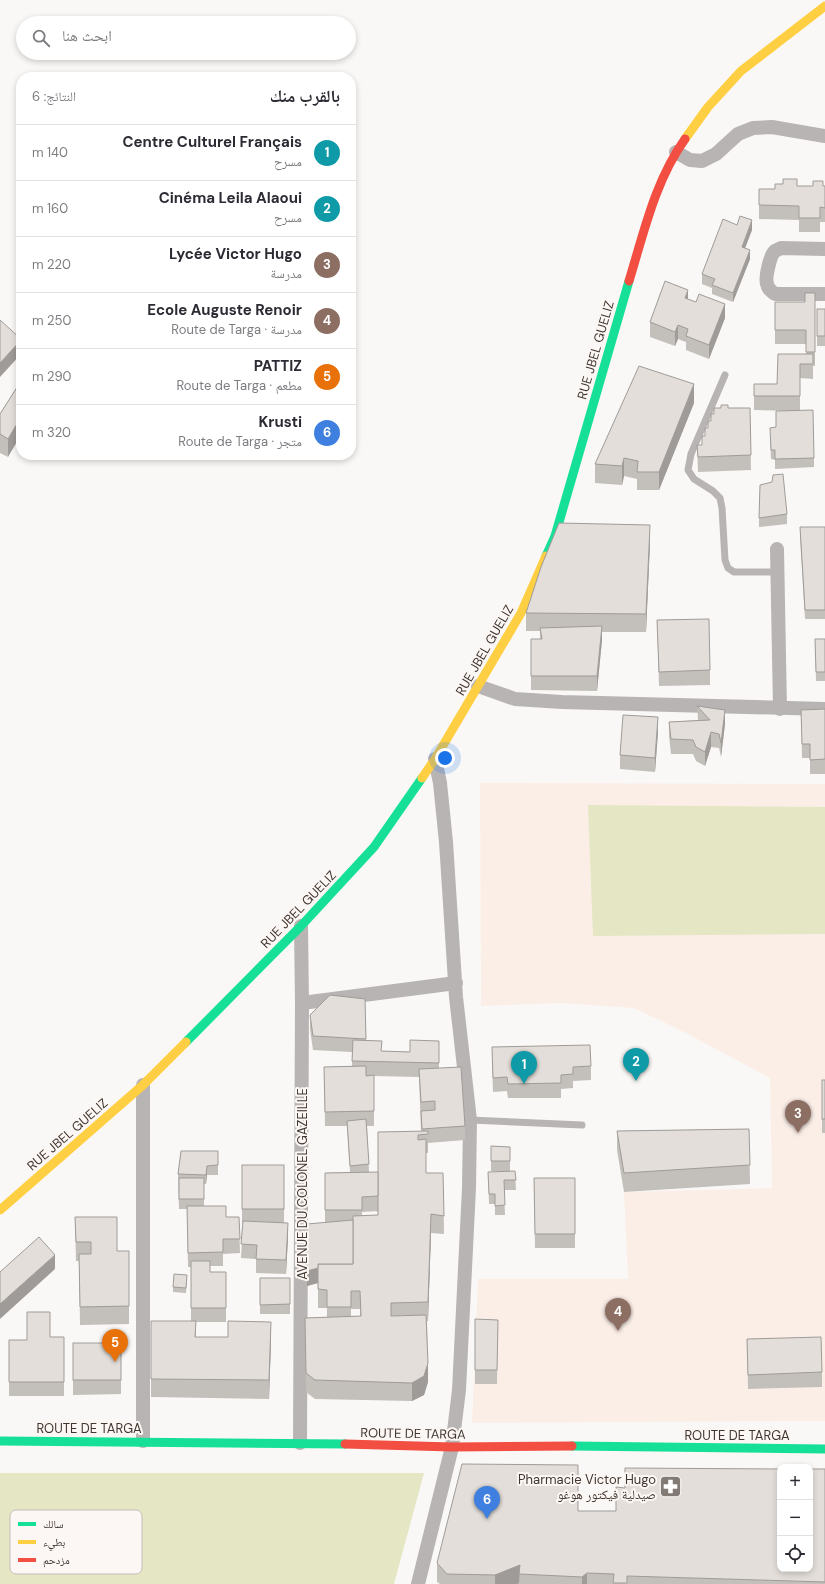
<!DOCTYPE html>
<html lang="ar">
<head>
<meta charset="utf-8">
<style>
	body { margin:0; font-family:"DM Sans","Noto Naskh Arabic",sans-serif; background:#f2f2f3; color:#2b2b33; direction:rtl }
	.controls { position:absolute; right:12px; bottom:12px; display:grid; overflow:hidden; border-radius:8px; box-shadow:0 2px 6px #0003 }
	.controls button { width:36px; height:36px; display:grid; place-items:center; padding:0; border:0; border-bottom:1px solid #e1e1e2; background:#fff; color:#2b2b33; font:20px sans-serif }
	.you { position:absolute; left:445px; top:758px; width:14px; height:14px; margin:-10px; border:3px solid #fff; border-radius:50%; background:#1a73e8; box-shadow:0 0 0 6px #1a73e833 }
	.badge { display:grid; place-items:center; width:26px; height:26px; border-radius:50%; background:#817a75; color:#fff; font-size:13px; font-weight:700 }
	.pin { position:absolute; translate:-50% -33px; filter:drop-shadow(0 1px 2px #0008) }
	.pin::after { content:''; position:absolute; top:21px; width:14px; height:12px; background:inherit; clip-path:polygon(0 0,100% 0,50% 100%) }
	.list { margin:0; padding:0; list-style:none }
	h2 { display:flex; justify-content:space-between; align-items:center; height:52px; margin:0; padding:0 16px; font-size:17px }
	h2 small { font-size:13px; font-weight:400; color:#7c7c81 }
	.list li { display:grid; grid-template-columns:26px 1fr auto; gap:12px; align-items:center; box-sizing:border-box; height:56px; padding:0 16px; border-top:1px solid #e1e1e2 }
	.list b { display:block; font-size:15px; white-space:nowrap }
	.list p { margin:0; font-size:13px; white-space:nowrap; color:#7c7c81 }
	.list em { font-size:13px; font-style:normal; color:#7c7c81 }
	.icon { flex:none; width:22px; height:22px; fill:none; stroke:currentColor; stroke-width:2; stroke-linecap:round; stroke-linejoin:round }
	.map { position:relative; flex:none; width:825px; height:1584px; overflow:hidden; direction:ltr }
	.search { position:absolute; background:#fff; box-shadow:0 2px 6px #0003; left:16px; top:16px; width:340px; height:44px; display:flex; align-items:center; gap:10px; box-sizing:border-box; padding:0 14px; border-radius:22px; color:#7c7c81; font-size:15px }
	.panel { position:absolute; background:#fff; box-shadow:0 2px 6px #0003; left:16px; top:72px; width:340px; height:388px; border-radius:16px; direction:rtl }
	.map>svg:first-child { display:block }
	.built { fill:#fbeee7 }
	.green { fill:#e5e6c4 }
	.lines { fill:none; stroke-linecap:round; stroke-linejoin:round }
	.lane { stroke:#b8b4b3; stroke-width:7 }
	.street { stroke:#b8b4b3; stroke-width:14 }
	.fast { stroke:#16e098; stroke-width:9 }
	.slow { stroke:#ffcf43; stroke-width:9 }
	.jam { stroke:#f24e42; stroke-width:9 }
	.wall { fill:#c3bfbb; fill-rule:evenodd }
	.shaded-wall { fill:#9f9b98 }
	.building { fill:#e3ded9; stroke:#9f9b98 }
	.labels { text-anchor:middle; stroke-width:4; stroke-linejoin:round; paint-order:stroke }
	.street-label { font-size:13px; fill:#403630; stroke:#fcf7f4 }
	.poi-label { font-size:13px; fill:#403630; stroke:#fcf7f4; text-anchor:end }
	.key { fill:#fcf7f4; stroke:#c4bdb9; stroke-width:1 }
	.key-label { font-size:11px; fill:#403630 }
</style>
</head>
<body>
<div class="map">
<svg width="825" height="1584" viewBox="0 0 825 1584">
	<rect width="100%" height="100%" fill="#faf8f6"/>
	<path class="built" d="M480,783L825,784V1421L472,1423L478,1279H628L624,1192L772,1188L770,1078L684,1032L634,1008L561,1003L481,1006Z"/>
	<g class="green">
		<path d="M588,805L825,807V934L593,936Z"/>
		<path d="M0,1473H424L394,1584H0Z"/>
	</g>
	<g class="lines">
		<g class="lane">
			<path d="M725,375L691,454L688,470L694,479L713,491L720,498L722,508L725,560L728,568L734,572H778"/>
			<path d="M470,1120L582,1125"/>
		</g>
		<g class="street">
			<path d="M676,152L690,160L702,161L716,154L738,134L753,128L772,127L825,136"/>
			<path d="M825,249L781,248C779,249 777,250 775,251C770,255 765,278 767,284C768,289 771,291 775,294H825"/>
			<path d="M777,549L780,709"/>
			<path d="M478,686L515,699L562,702L825,709"/>
			<path d="M302,1003L456,983"/>
			<path d="M143,1441V1085"/>
			<path d="M300,1443L302,1003L301,926"/>
			<path d="M418,1584L452,1447L459,1390L469,1188L470,1120L456,997L446,842L440,783L435,759"/>
		</g>
		<g class="fast">
			<path d="M546,556L555,536L629,281"/>
			<path d="M186,1042L301,926L374,847L422,778"/>
			<path d="M0,1441L345,1444"/>
			<path d="M572,1446L825,1449"/>
		</g>
		<g class="slow">
			<path d="M685,139L708,107L741,71L825,6"/>
			<path d="M422,778L435,759L521,613L546,556"/>
			<path d="M0,1210L143,1085L186,1042"/>
		</g>
		<g class="jam">
			<path d="M629,281C644,232 655,181 685,139"/>
			<path d="M345,1444L452,1447L572,1446"/>
		</g>
	</g>
	<g class="wall">
		<path d="M797,186H825V222H820V232H799V220L759,219V205L775,189Z"/>
		<path d="M737,225L752,230L745,248L750,259L733,302L712,294V288L702,284V274Z"/>
		<path d="M815,293V366H813V379L800,378V411L754,410V384H777L806,354V344H775V302H805Z"/>
		<path d="M688,299L725,318L709,359L686,350V342L678,339L675,346L650,337V322Z"/>
		<rect x="817" y="309" width="8" height="37"/>
		<path d="M21,381L8,457L0,453V414Z"/>
		<path d="M694,403L659,490H637V479L624,476L622,485L595,483V464Z"/>
		<path d="M728,408H750L751,470L698,472L697,445H702L714,414Z"/>
		<path d="M776,411L814,458V467L775,469V460L771,459L770,437L776,427Z"/>
		<path d="M772,482L787,514V524L759,527V518Z"/>
		<path d="M800,527H825V619H805L800,536Z"/>
		<path d="M650,543L646,632H602V640L597,691L531,690V639H540V631H526V613Z"/>
		<path d="M657,620L710,670V685L659,686Z"/>
		<path d="M815,639H825V681H816Z"/>
		<path d="M697,706L725,724L721,757L719,748L711,747L705,766L696,761L693,754H671L669,736V722L698,720Z"/>
		<path d="M825,709V774H810V758H802L801,710Z"/>
		<path d="M658,732L655,772L620,769V755Z"/>
		<path d="M365,999L366,1040L382,1051L410,1052L439,1041V1068L465,1126V1140L428,1143V1153H426V1173H443L444,1234L431,1233L428,1321H427L428,1382L424,1395L412,1401L315,1399L306,1392L305,1318L327,1317V1308H318V1283L307,1286L325,1223V1173L350,1172L347,1126H325L324,1067L352,1066V1052L313,1050L310,1029V1015ZM374,1076L419,1077L421,1132H378V1215L362,1216V1212L378,1211V1172H369L367,1126H374ZM351,1309H360V1316H351Z"/>
		<path d="M492,1061L591,1066V1080L573,1081V1088L561,1089V1098H508L507,1091L493,1092Z"/>
		<rect x="822" y="1080" width="3" height="53"/>
		<path d="M749,1129L750,1184L624,1192L617,1150V1131Z"/>
		<path d="M491,1146L510,1147V1171H491Z"/>
		<path d="M181,1151L218,1165V1175H207L206,1184H204V1206L226,1217H239L240,1253L223,1254V1266H210V1272H226V1322H196V1337L271,1340L269,1399L151,1397V1379L191,1321V1267H188L187,1209H179L178,1174Z"/>
		<path d="M242,1165H284V1223L288,1237L286,1274L256,1273V1259L241,1258L243,1223H242Z"/>
		<path d="M515,1171L516,1190H504L505,1215H495V1204H489L488,1172Z"/>
		<path d="M534,1178H575V1248H535Z"/>
		<path d="M75,1217L117,1251H129V1324L80,1325L79,1261H76Z"/>
		<rect x="260" y="1278" width="30" height="36"/>
		<path d="M187,1280L186,1293L173,1292V1287Z"/>
		<path d="M475,1319L498,1320L497,1384H475Z"/>
		<path d="M50,1337H64V1396H9V1340H27Z"/>
		<path d="M747,1339L822,1372V1387L748,1389Z"/>
		<path d="M73,1343H121V1394L73,1395Z"/>
		<path d="M825,1469V1584H519V1583L518,1584H440L437,1582V1563L578,1511H616L625,1488Z"/>
	</g>
	<g class="shaded-wall">
		<path d="M752,220V230L742,256V247Z"/>
		<path d="M750,250V259L733,302V293Z"/>
		<path d="M688,290V304L685,298Z"/>
		<path d="M725,304V318L709,359V345Z"/>
		<path d="M678,325V339L675,346V332Z"/>
		<path d="M21,340V354L0,377V363Z"/>
		<path d="M694,384V403L659,490V472Z"/>
		<path d="M21,417V435L8,457V439Z"/>
		<path d="M624,458V476L622,485V466Z"/>
		<path d="M650,525V543L646,632V614Z"/>
		<path d="M602,626V640L597,691V676Z"/>
		<path d="M725,710V724L721,757V743Z"/>
		<path d="M658,717V732L655,772V758Z"/>
		<path d="M711,732V747L705,766V752Z"/>
		<path d="M207,1166V1175L206,1184V1175Z"/>
		<path d="M431,1214V1233L428,1321V1302Z"/>
		<path d="M288,1223V1237L286,1274V1260Z"/>
		<path d="M55,1255V1269L0,1319V1304Z"/>
		<path d="M318,1268V1283L307,1286V1271Z"/>
		<path d="M271,1322V1340L269,1399V1380Z"/>
		<path d="M428,1363V1382L424,1395L412,1401V1383Z"/>
		<path d="M520,1565L519,1583L518,1584H495V1575Z"/>
		<path d="M587,1573V1584H582V1577Z"/>
	</g>
	<g class="building">
		<path d="M783,179H797V186H813V181H823V186H825V208L820,207V218H799V206L759,205V189H775V184H783Z"/>
		<path d="M740,216L752,220L742,247L750,250L733,293L712,285L715,279L702,274L723,219L737,225Z"/>
		<path d="M665,281L688,290L685,298L696,302L699,294L725,304L709,345L686,336L688,329L678,325L675,332L650,322Z"/>
		<path d="M805,293H815V352H806V330H775V302H805Z"/>
		<rect x="817" y="309" width="8" height="27"/>
		<path d="M0,320L21,339V340L0,363Z"/>
		<path d="M778,354H813V364H800V396H754V384H777Z"/>
		<path d="M639,366L694,384L659,472H637L638,461L624,458L622,466L595,464Z"/>
		<path d="M21,381V417L8,439L0,434V414Z"/>
		<path d="M721,405H728V408H750L751,455L698,457L697,445H702V436H705V428H708V421H711V414H714V408H721Z"/>
		<path d="M813,410L814,458L775,459V450H771L770,428L776,427V411Z"/>
		<path d="M783,474L787,514L759,518L760,485L772,482L773,475Z"/>
		<path d="M559,523L650,525L646,614L526,613L541,567Z"/>
		<path d="M800,527H825V610H805Z"/>
		<path d="M709,619L710,670L659,672L657,620Z"/>
		<path d="M602,626L597,676H531V639H542L540,628Z"/>
		<path d="M815,639H825V672H816Z"/>
		<path d="M697,706L725,710L721,743L719,734L711,732L705,752L696,747L693,740L671,739L669,722L710,720Z"/>
		<path d="M825,709V759L810,760V744H802L801,710Z"/>
		<path d="M623,715L658,717L655,758L620,755Z"/>
		<path d="M330,995L365,999L366,1039L313,1036L310,1015Z"/>
		<path d="M353,1040L382,1041L381,1051L410,1052V1040L439,1041V1063L352,1061Z"/>
		<path d="M590,1045L591,1066L573,1067V1074L561,1075V1083L508,1084L507,1077L493,1078L492,1047Z"/>
		<path d="M366,1066V1076L374,1075V1111L325,1112L324,1067Z"/>
		<path d="M461,1067L465,1126L422,1129L421,1111L435,1110V1101L421,1102L419,1069Z"/>
		<rect x="822" y="1080" width="3" height="39"/>
		<path d="M366,1119L369,1164L350,1166L347,1121Z"/>
		<path d="M749,1129L750,1165L624,1173L617,1131Z"/>
		<path d="M428,1131V1134L418,1135V1140L426,1139V1173H443L444,1216L431,1214L428,1302L391,1303V1316L426,1315L428,1363L424,1376L412,1383L315,1380L306,1373L305,1318L361,1316L360,1291H351V1307H327V1290L318,1289V1264H353V1216L378,1215V1132Z"/>
		<path d="M491,1146L510,1147V1161H491Z"/>
		<path d="M181,1151H218V1165L207,1166L206,1175L178,1174Z"/>
		<rect x="242" y="1165" width="42" height="44"/>
		<path d="M515,1171L516,1180H504L505,1205L495,1206V1194H489L488,1172Z"/>
		<path d="M378,1172V1196L362,1197V1210H325V1173Z"/>
		<rect x="179" y="1178" width="25" height="21"/>
		<path d="M534,1178H575V1234H535Z"/>
		<path d="M187,1206H226V1217H239L240,1239H223V1252L188,1253Z"/>
		<path d="M75,1217H117V1251H129V1306L80,1307L79,1254H91V1242H76Z"/>
		<path d="M353,1220V1264H318V1268L307,1271V1224Z"/>
		<path d="M243,1221L288,1223L286,1260L256,1259L257,1245L241,1244Z"/>
		<path d="M39,1237L55,1255L0,1304V1272Z"/>
		<path d="M191,1261H210V1272H226V1308H191Z"/>
		<path d="M174,1274L187,1275L186,1288L173,1287Z"/>
		<path d="M260,1278H290V1304L260,1305Z"/>
		<path d="M27,1312H50V1337H64V1382H9V1340H27Z"/>
		<path d="M475,1319L498,1320L497,1370H475Z"/>
		<path d="M151,1321H196L195,1337H228V1321L271,1322L269,1380L151,1379Z"/>
		<path d="M821,1337L822,1372L748,1375L747,1339Z"/>
		<rect x="73" y="1343" width="48" height="37"/>
		<path d="M462,1464L578,1465V1511H616V1487L625,1488V1468L780,1469V1569H810V1469H825V1582L627,1576V1583H613L614,1574L587,1573L582,1577L519,1574L520,1565L495,1575L447,1574L437,1563Z"/>
	</g>
	<defs>
		<symbol id="pharmacy-square" viewBox="-11 -11 22 22"><rect x="-9" y="-9" width="18" height="18" rx="4" fill="#817a75" stroke="#fcf7f4"/><path d="M-2-6h4v4h4v4h-4v4h-4v-4h-4v-4h4Z" fill="#fff"/></symbol>
	</defs>
	<g fill-rule="evenodd">
		<use href="#pharmacy-square" x="658" y="1474" width="25" height="25"/>
	</g>
	<g class="labels">
		<g class="street-label">
			<text transform="translate(595 350) rotate(-74)" y="5">RUE JBEL GUELIZ</text>
			<text transform="translate(484 650) rotate(-60)" y="5">RUE JBEL GUELIZ</text>
			<text transform="translate(298 909) rotate(-46)" y="5">RUE JBEL GUELIZ</text>
			<text transform="translate(67 1134) rotate(-41)" y="5">RUE JBEL GUELIZ</text>
			<text transform="translate(302 1184) rotate(-90)" y="5">AVENUE DU COLONEL GAZEILLE</text>
			<text x="89" y="1433">ROUTE DE TARGA</text>
			<text transform="translate(413 1433) rotate(1)" y="5">ROUTE DE TARGA</text>
			<text x="737" y="1440">ROUTE DE TARGA</text>
		</g>
		<g class="poi-label">
			<text x="656" y="1484">Pharmacie Victor Hugo<tspan x="656" dy="15">صيدلية فيكتور هوغو</tspan></text>
		</g>
	</g>
	<rect x="10" y="1510" width="132" height="64" rx="6" class="key"/>
	<rect x="18" y="1522" width="18" height="4" fill="#16e098"/>
	<rect x="18" y="1540" width="18" height="4" fill="#ffcf43"/>
	<rect x="18" y="1558" width="18" height="4" fill="#f24e42"/>
	<g class="key-label">
		<text x="43" y="1528">سالك</text>
		<text x="43" y="1546">بطيء</text>
		<text x="43" y="1564">مزدحم</text>
	</g>
</svg>
<div class="controls">
<button>+</button>
<button>−</button>
<button><svg class="icon" aria-label="locate" viewBox="0 0 24 24"><circle cx="12" cy="12" r="6"/><path d="M12 2v4M12 18v4M2 12h4M18 12h4"/></svg></button>
</div>
<div class="you"></div>
<div class="pin badge" style="left:524px;top:1084px;background:#0f9aa8">1</div>
<div class="pin badge" style="left:636px;top:1081px;background:#0f9aa8">2</div>
<div class="pin badge" style="left:798px;top:1133px;background:#8d6e63">3</div>
<div class="pin badge" style="left:618px;top:1331px;background:#8d6e63">4</div>
<div class="pin badge" style="left:115px;top:1362px;background:#e8710a">5</div>
<div class="pin badge" style="left:487px;top:1519px;background:#3f7fe0">6</div>
<div class="search"><svg class="icon" aria-label="search" viewBox="0 0 24 24"><circle cx="10" cy="10" r="6"/><path d="M15 15l6 6"/></svg>ابحث هنا</div>
<section class="panel">
<h2>بالقرب منك<small>النتائج: 6</small></h2>
<ul class="list">
<li><span class="badge" style="background:#0f9aa8">1</span><div><b>Centre Culturel Français</b><p>مسرح</p></div><em>140 m</em></li>
<li><span class="badge" style="background:#0f9aa8">2</span><div><b>Cinéma Leila Alaoui</b><p>مسرح</p></div><em>160 m</em></li>
<li><span class="badge" style="background:#8d6e63">3</span><div><b>Lycée Victor Hugo</b><p>مدرسة</p></div><em>220 m</em></li>
<li><span class="badge" style="background:#8d6e63">4</span><div><b>Ecole Auguste Renoir</b><p>مدرسة · Route de Targa</p></div><em>250 m</em></li>
<li><span class="badge" style="background:#e8710a">5</span><div><b>PATTIZ</b><p>مطعم · Route de Targa</p></div><em>290 m</em></li>
<li><span class="badge" style="background:#3f7fe0">6</span><div><b>Krusti</b><p>متجر · Route de Targa</p></div><em>320 m</em></li>
</ul>
</section>
</div>
</body>
</html>
